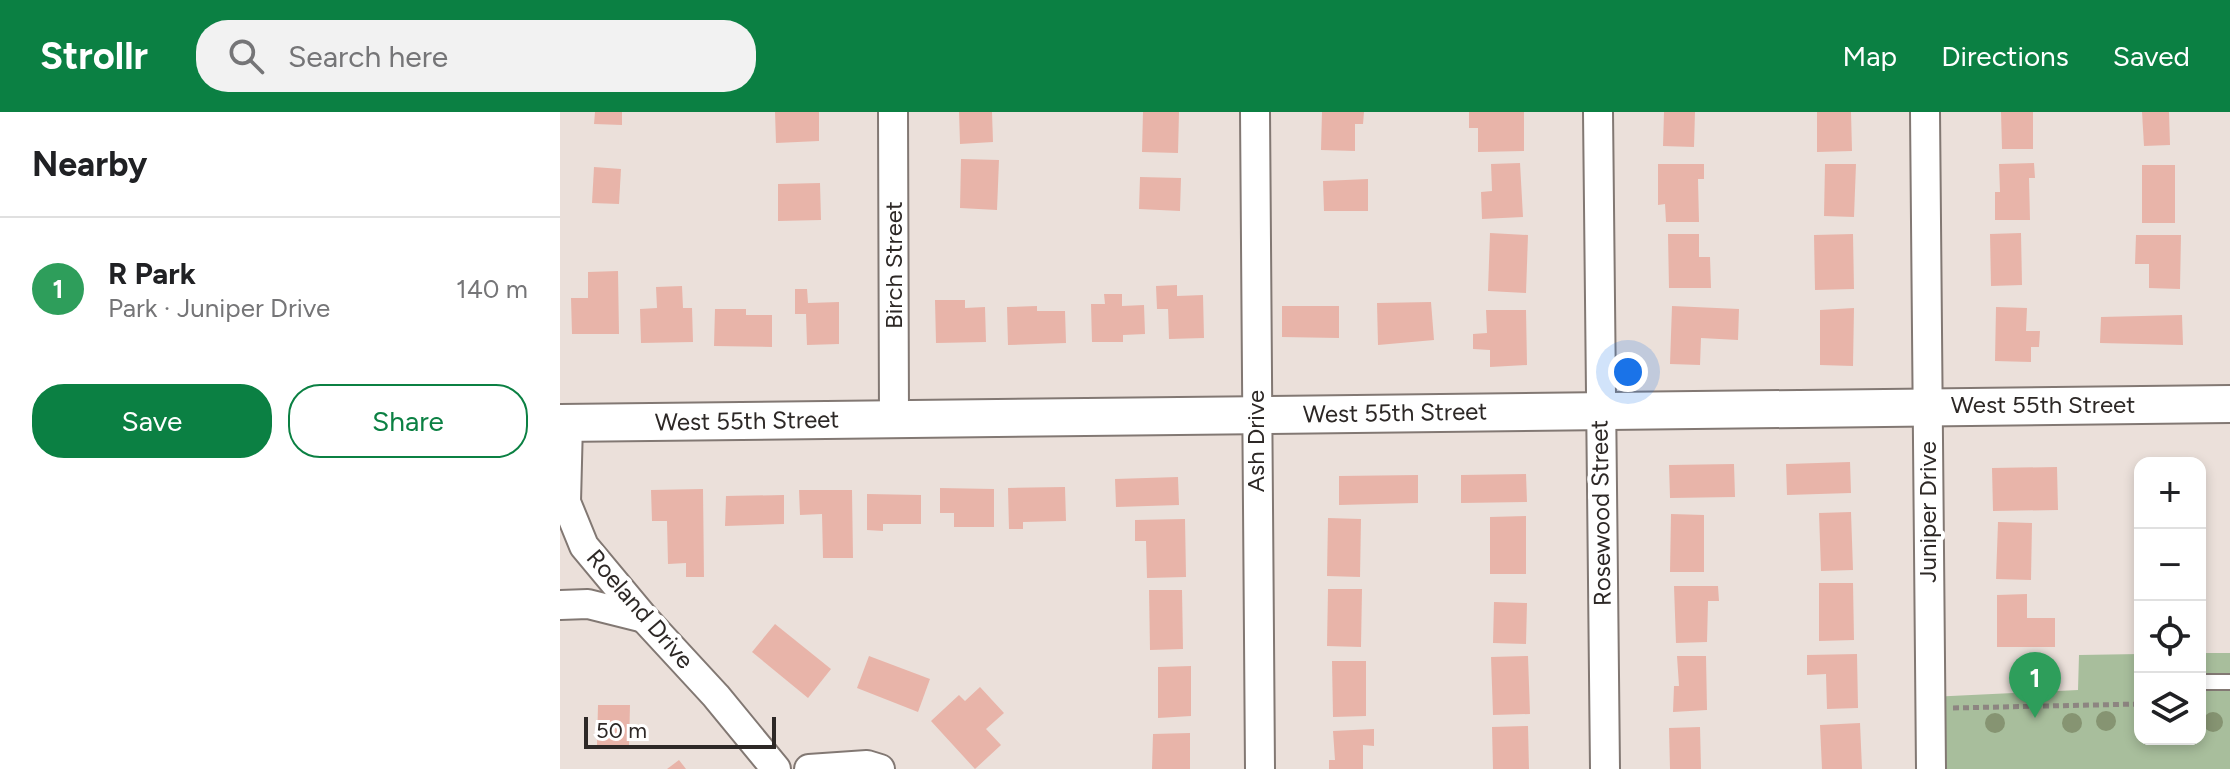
<!DOCTYPE html>
<html lang="en">
<head>
<meta charset="utf-8">
<style>
	body { margin:0; font-family:Figtree,sans-serif; background:#f2f2f2; color:#202124 }
	.controls { position:absolute; right:24px; bottom:24px; display:grid; overflow:hidden; border-radius:16px; box-shadow:0 4px 12px #0003 }
	.controls button { width:72px; height:72px; display:grid; place-items:center; padding:0; border:0; border-bottom:2px solid #e0e0e0; background:#fff; color:#202124; font:40px sans-serif }
	.scale { position:absolute; left:24px; bottom:20px; width:192px; box-sizing:border-box; padding-left:8px; border:4px solid #2d2826; border-top:0; font-size:22px; line-height:28px; white-space:nowrap; color:#2d2826; -webkit-text-stroke:6px #fff; paint-order:stroke }
	.you { position:absolute; left:1068px; top:260px; width:28px; height:28px; margin:-20px; border:6px solid #fff; border-radius:50%; background:#1a73e8; box-shadow:0 0 0 12px #1a73e833 }
	.badge { display:grid; place-items:center; width:52px; height:52px; border-radius:50%; background:#0b8043; color:#fff; font-size:26px; font-weight:700 }
	.pin { position:absolute; translate:-50% -66px; filter:drop-shadow(0 2px 4px #0008) }
	.pin::after { content:''; position:absolute; top:42px; width:28px; height:24px; background:inherit; clip-path:polygon(0 0,100% 0,50% 100%) }
	.list { margin:0; padding:0; list-style:none }
	h2 { display:flex; justify-content:space-between; align-items:center; height:104px; margin:0; padding:0 32px; font-size:34px }
	h2 small { font-size:26px; font-weight:400; color:#757577 }
	.list li { display:grid; grid-template-columns:52px 1fr auto; gap:24px; align-items:center; box-sizing:border-box; height:144px; padding:0 32px; border-top:2px solid #e0e0e0 }
	.list b { display:block; font-size:30px; white-space:nowrap }
	.list p { margin:0; font-size:26px; white-space:nowrap; color:#757577 }
	.list em { font-size:26px; font-style:normal; color:#757577 }
	.actions { display:flex; gap:16px; padding:24px 32px }
	.actions a { flex:1; padding:18px 0; border:2px solid #0b8043; border-radius:32px; text-align:center; font-size:28px; color:#0b8043 }
	.actions .main { background:#0b8043; color:#fff }
	.icon { flex:none; width:44px; height:44px; fill:none; stroke:currentColor; stroke-width:2; stroke-linecap:round; stroke-linejoin:round }
	.map { position:relative; flex:none; width:1670px; height:657px; overflow:hidden }
	header { display:flex; align-items:center; gap:48px; box-sizing:border-box; height:112px; padding:0 40px; background:#0b8043; color:#fff }
	header strong { font-size:38px }
	nav { display:flex; gap:44px; margin-inline-start:auto; font-size:28px }
	.search { width:560px; height:72px; background:#f2f2f2; display:flex; align-items:center; gap:20px; box-sizing:border-box; padding:0 28px; border-radius:32px; color:#757577; font-size:30px }
	main { display:flex }
	aside { flex:1; background:#fff }
	.map>svg:first-child { display:block }
	.green { fill:#a8be9c }
	.building { fill:#e8b4a9 }
	.lines { fill:none; stroke-linecap:round; stroke-linejoin:round }
	.service-casing { stroke:#827873; stroke-width:18 }
	.minor-casing { stroke:#827873; stroke-width:32 }
	.tertiary-casing { stroke:#827873; stroke-width:40 }
	.path { stroke:#8d8581; stroke-width:5; stroke-dasharray:6 4; stroke-linecap:butt }
	.service { stroke:#fff; stroke-width:14 }
	.minor { stroke:#fff; stroke-width:28 }
	.tertiary { stroke:#fff; stroke-width:36 }
	.tree { fill:#869472 }
	.labels { text-anchor:middle; stroke-width:8; stroke-linejoin:round; paint-order:stroke }
	.street-label { font-size:24px; fill:#2d2826; stroke:#fff }
</style>
</head>
<body>
<header>
<strong>Strollr</strong>
<div class="search"><svg class="icon" aria-label="search" viewBox="0 0 24 24"><circle cx="10" cy="10" r="6"/><path d="M15 15l6 6"/></svg>Search here</div>
<nav><a>Map</a><a>Directions</a><a>Saved</a></nav>
</header>
<main>
<aside>
<h2>Nearby<small></small></h2>
<ul class="list">
<li><span class="badge" style="background:#2e9e5b">1</span><div><b>R Park</b><p>Park · Juniper Drive</p></div><em>140 m</em></li>
</ul>
<div class="actions"><a class="main">Save</a><a>Share</a></div>
</aside>
<div class="map">
<svg width="1670" height="657" viewBox="0 0 1670 657">
	<rect width="100%" height="100%" fill="#ebe0da"/>
	<path class="green" d="M1640,541H1670V657H1371L1370,585L1518,578L1519,543L1580,542V627H1640Z"/>
	<g class="building">
		<path d="M35,0H62V13L34,12Z"/>
		<path d="M215,0H259V29L216,31Z"/>
		<path d="M399,0H432L433,30L400,32Z"/>
		<path d="M583,0H619L618,41L582,40Z"/>
		<path d="M762,0H804L803,12H795V39L761,38Z"/>
		<path d="M909,0H964V39L918,40V16H909Z"/>
		<path d="M1104,0H1135L1134,35L1103,34Z"/>
		<path d="M1257,0H1291L1292,39L1257,40Z"/>
		<path d="M1441,0H1473V37H1442Z"/>
		<path d="M1582,0H1609L1610,33L1584,34Z"/>
		<path d="M401,47L439,48L437,98L400,96Z"/>
		<path d="M960,51L963,105L922,107L921,80L932,79L931,52Z"/>
		<path d="M1474,51L1475,66H1469L1470,108H1435V80H1440L1439,52Z"/>
		<path d="M1098,52H1144V67H1138L1139,110H1106L1105,92L1098,93Z"/>
		<path d="M1265,52H1296L1294,105L1264,104Z"/>
		<rect x="1582" y="53" width="33" height="58"/>
		<path d="M34,55L61,57L59,92L32,91Z"/>
		<path d="M580,65L621,66L620,99L579,97Z"/>
		<path d="M808,67V99H764L763,69Z"/>
		<path d="M260,71L261,108L218,109V72Z"/>
		<path d="M930,121L968,123L966,181L928,179Z"/>
		<path d="M1461,121L1462,173L1431,174L1430,122Z"/>
		<path d="M1108,122H1139V145H1150L1151,176H1109Z"/>
		<path d="M1293,122L1294,177L1255,178L1254,123Z"/>
		<path d="M1576,123H1621L1620,177L1589,176V152H1575Z"/>
		<path d="M58,159L59,222H12L11,186H28V160Z"/>
		<path d="M617,173V184L643,183L644,226L609,227L608,197H597L596,174Z"/>
		<path d="M122,174L123,196H132L133,230L81,231L80,197L97,196L96,175Z"/>
		<path d="M235,177H247L248,191L279,190V232L247,233L246,202H235Z"/>
		<path d="M544,182H562V194L584,193L585,222L563,223V230H532L531,192H545Z"/>
		<path d="M375,188H405V196L425,195L426,230L376,231Z"/>
		<path d="M871,190L874,228L818,233L817,191Z"/>
		<path d="M477,194V199H505L506,231L448,233L447,195Z"/>
		<path d="M722,194H779V226L722,225Z"/>
		<path d="M1112,194L1179,197L1178,228L1141,226L1140,253L1110,252Z"/>
		<path d="M1436,195L1467,196L1466,219H1480L1479,235H1471V250L1435,249Z"/>
		<path d="M1294,196L1293,254L1260,253V198Z"/>
		<path d="M155,197H186V203H212V235L154,234Z"/>
		<path d="M926,198H966L967,253L930,255V238L913,237V222L927,221Z"/>
		<path d="M1622,203L1623,233L1540,231L1541,205Z"/>
		<path d="M1290,350L1291,381L1227,383L1226,352Z"/>
		<path d="M1174,352L1175,385L1110,386L1109,353Z"/>
		<path d="M1497,355L1498,398L1433,399L1432,356Z"/>
		<path d="M966,362L967,390L901,391V363Z"/>
		<path d="M858,363V391L779,393V364Z"/>
		<path d="M618,365L619,393L556,395L555,367Z"/>
		<path d="M505,375L506,409L463,410V417H449L448,376Z"/>
		<path d="M380,376L434,377V415H394V401H380Z"/>
		<path d="M143,377L144,465H126V451L108,452L107,409H92L91,378Z"/>
		<path d="M239,378H292L293,446H263L262,402L240,403Z"/>
		<path d="M307,382L361,383V412H323V419L307,418Z"/>
		<path d="M224,383V412L165,414L166,384Z"/>
		<path d="M1291,400L1293,458L1261,459L1259,401Z"/>
		<path d="M1111,402L1144,403V460H1110Z"/>
		<path d="M966,404V462H930V405Z"/>
		<path d="M768,406L801,407L800,465L767,464Z"/>
		<path d="M625,407L626,465L587,466L586,429H575V408Z"/>
		<path d="M1438,410L1472,411L1471,468L1436,467Z"/>
		<path d="M1259,471H1293L1294,528L1259,529Z"/>
		<path d="M1114,474H1158L1159,489H1148L1147,530L1116,531Z"/>
		<path d="M768,477H802L801,535L767,534Z"/>
		<path d="M589,478H622L623,537L590,538Z"/>
		<path d="M1467,482V506H1495V535H1437V483Z"/>
		<path d="M934,490L967,491L966,532L933,531Z"/>
		<path d="M215,512L271,557L248,586L192,540Z"/>
		<path d="M1297,542L1298,596L1267,597L1266,562L1247,563V543Z"/>
		<path d="M309,544L370,567L358,600L297,576Z"/>
		<path d="M968,544L970,602L933,603L931,545Z"/>
		<path d="M1117,544H1146L1147,598L1113,600L1114,574H1119Z"/>
		<path d="M772,549H806V604L773,605Z"/>
		<path d="M631,554V604L598,606V555Z"/>
		<path d="M420,575L444,601L426,617L441,633L415,657L371,609L399,583L405,589Z"/>
		<path d="M38,593H70L69,634L37,633Z"/>
		<path d="M1300,611L1302,657H1262L1260,613Z"/>
		<path d="M968,614L969,657H933L932,615Z"/>
		<path d="M1140,615L1141,657H1110L1109,616Z"/>
		<path d="M814,617V634L803,633V657H769V648H775L773,619Z"/>
		<path d="M630,621V657H592L593,622Z"/>
		<path d="M119,648L126,657H107Z"/>
	</g>
	<g class="lines">
		<defs>
			<path id="service" d="M1640,570H1670"/>
			<g id="minor">
				<path d="M333,0L334,307"/>
				<path d="M695,0L700,657"/>
				<path d="M1038,0L1045,657"/>
				<path d="M1365,0L1371,657"/>
				<path d="M8,311L6,390L24,434L84,506L156,584L216,657"/>
				<path d="M0,493L28,492L84,506"/>
				<path d="M249,657L307,653L320,657"/>
			</g>
			<path id="tertiary" d="M0,311L1670,292"/>
		</defs>
		<use href="#service" class="service-casing"/>
		<use href="#minor" class="minor-casing"/>
		<use href="#tertiary" class="tertiary-casing"/>
		<path class="path" d="M1393,596L1580,592"/>
		<use href="#service" class="service"/>
		<use href="#minor" class="minor"/>
		<use href="#tertiary" class="tertiary"/>
	</g>
	<g class="tree">
		<circle cx="1546" cy="609" r="10"/>
		<circle cx="1653" cy="610" r="10"/>
		<circle cx="1435" cy="611" r="10"/>
		<circle cx="1512" cy="611" r="10"/>
	</g>
	<g class="labels">
		<g class="street-label">
			<text transform="translate(334 153) rotate(-90)" y="8">Birch Street</text>
			<text x="1483" y="301">West 55th Street</text>
			<text transform="translate(835 301) rotate(-1)" y="8">West 55th Street</text>
			<text transform="translate(187 309) rotate(-1)" y="8">West 55th Street</text>
			<text transform="translate(696 329) rotate(-90)" y="8">Ash Drive</text>
			<text transform="translate(1368 400) rotate(-90)" y="8">Juniper Drive</text>
			<text transform="translate(1041 401) rotate(-91)" y="8">Rosewood Street</text>
			<text transform="translate(80 497) rotate(49)" y="8">Roeland Drive</text>
		</g>
	</g>
</svg>
<div class="controls">
<button>+</button>
<button>−</button>
<button><svg class="icon" aria-label="locate" viewBox="0 0 24 24"><circle cx="12" cy="12" r="6"/><path d="M12 2v4M12 18v4M2 12h4M18 12h4"/></svg></button>
<button><svg class="icon" aria-label="layers" viewBox="0 0 24 24"><path d="M12 4l9 5-9 5-9-5zM3 14l9 5 9-5"/></svg></button>
</div>
<div class="scale">50 m</div>
<div class="you"></div>
<div class="pin badge" style="left:1475px;top:606px;background:#2e9e5b">1</div>
</div>
</main>
</body>
</html>
